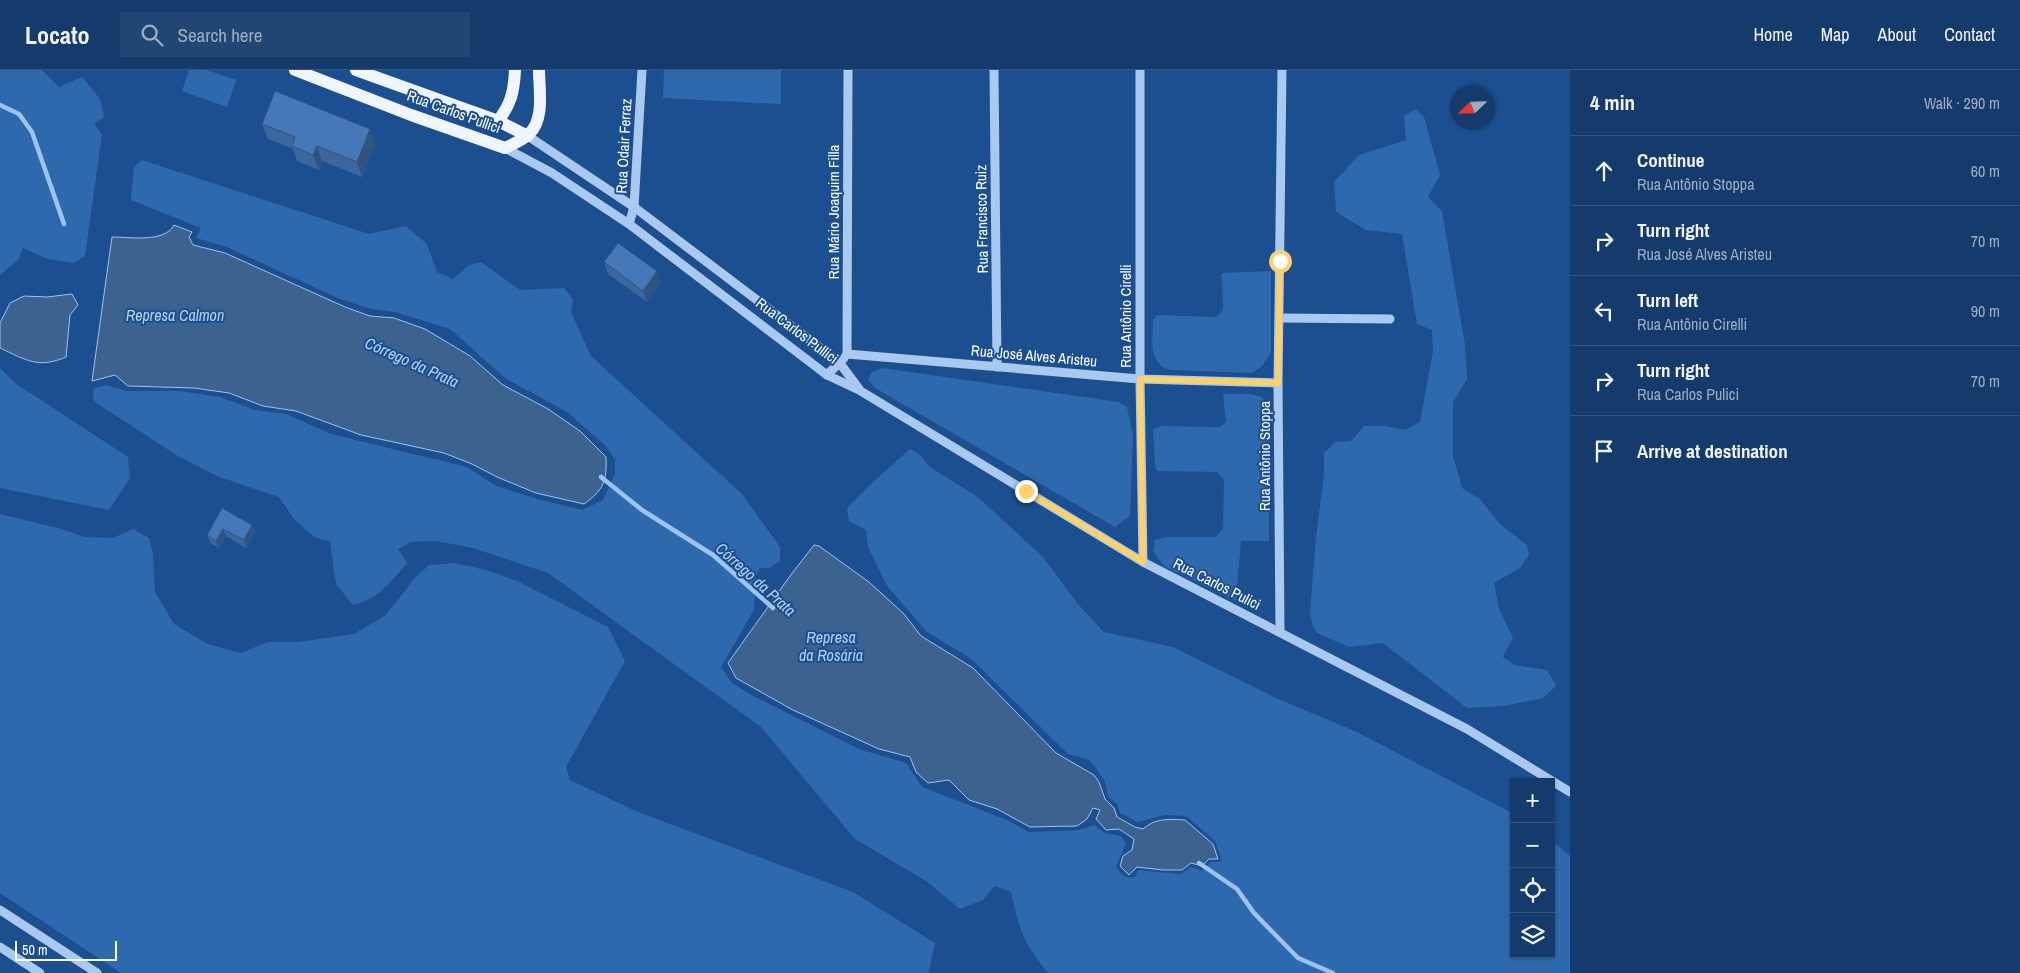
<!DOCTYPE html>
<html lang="en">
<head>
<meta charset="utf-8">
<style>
	body { margin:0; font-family:"Archivo Narrow",sans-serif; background:#214673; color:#f1f3f6 }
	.controls { position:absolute; right:15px; bottom:15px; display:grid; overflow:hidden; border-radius:0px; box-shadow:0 1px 4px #0004 }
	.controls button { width:45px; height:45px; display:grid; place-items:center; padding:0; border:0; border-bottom:1px solid #33557e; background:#143b6b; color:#f1f3f6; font:25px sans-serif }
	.compass { position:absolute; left:1450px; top:15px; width:45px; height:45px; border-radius:50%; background:#143b6b; box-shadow:0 1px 4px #0004; rotate:247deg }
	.scale { position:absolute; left:15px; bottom:12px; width:102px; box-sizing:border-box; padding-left:5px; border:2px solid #fff; border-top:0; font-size:14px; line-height:18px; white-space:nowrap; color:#fff; -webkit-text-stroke:4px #1b4f8f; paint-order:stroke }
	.stop { position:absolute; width:15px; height:15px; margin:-11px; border:4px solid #ffd166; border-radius:50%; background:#fff }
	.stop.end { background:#ffd166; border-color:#fff; box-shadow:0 1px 5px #0008 }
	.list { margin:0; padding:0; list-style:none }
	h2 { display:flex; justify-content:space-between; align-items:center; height:65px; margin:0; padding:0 20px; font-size:21px }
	h2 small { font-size:16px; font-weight:400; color:#9dadc1 }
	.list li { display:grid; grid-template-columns:32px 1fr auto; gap:15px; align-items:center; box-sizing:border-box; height:70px; padding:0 20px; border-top:1px solid #33557e }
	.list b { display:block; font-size:19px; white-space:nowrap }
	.list p { margin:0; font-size:16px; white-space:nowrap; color:#9dadc1 }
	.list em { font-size:16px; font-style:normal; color:#9dadc1 }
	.icon { flex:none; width:28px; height:28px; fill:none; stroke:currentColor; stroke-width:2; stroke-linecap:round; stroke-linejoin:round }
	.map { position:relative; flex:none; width:1570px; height:903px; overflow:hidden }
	header { display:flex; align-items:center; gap:30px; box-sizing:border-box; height:70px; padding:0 25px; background:#143b6b; border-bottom:1px solid #33557e }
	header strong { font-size:24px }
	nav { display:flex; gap:28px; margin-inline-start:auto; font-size:18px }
	.search { width:350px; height:45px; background:#214673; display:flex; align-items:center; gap:12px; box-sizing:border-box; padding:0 18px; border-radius:0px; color:#9dadc1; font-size:19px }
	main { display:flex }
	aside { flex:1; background:#143b6b }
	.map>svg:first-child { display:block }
	.green { fill:#2e69ad }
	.water { fill:#3c6290; stroke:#9cc4f0 }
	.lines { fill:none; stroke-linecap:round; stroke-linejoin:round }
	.stream { stroke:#9cc4f0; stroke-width:4.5 }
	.minor { stroke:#a9c9ee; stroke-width:9 }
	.major { stroke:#f0f6ff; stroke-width:12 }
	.wall { fill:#3a679d }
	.shaded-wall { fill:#305480 }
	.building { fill:#4478b7; stroke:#305480 }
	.route { stroke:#ffd166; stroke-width:6 }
	.labels { text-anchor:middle; stroke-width:4; stroke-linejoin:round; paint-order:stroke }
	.street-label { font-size:15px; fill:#fff; stroke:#1b4f8f }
	.water-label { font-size:16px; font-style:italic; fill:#b5d3f5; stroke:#1b4f8f }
</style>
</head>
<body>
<header>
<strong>Locato</strong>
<div class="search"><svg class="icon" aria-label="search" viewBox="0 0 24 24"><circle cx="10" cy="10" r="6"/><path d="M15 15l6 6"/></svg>Search here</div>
<nav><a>Home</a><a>Map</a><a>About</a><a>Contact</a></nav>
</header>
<main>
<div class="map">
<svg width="1570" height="903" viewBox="0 0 1570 903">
	<rect width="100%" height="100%" fill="#1b4f8f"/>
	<g class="green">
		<path d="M0,0H42L59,17L82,7L100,29L104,47L94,54L102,64L85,186L74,193L47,189L23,178L19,189L0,205Z"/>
		<path d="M189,0H207L236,10L227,37L182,21Z"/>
		<path d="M664,0H781V34L663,28Z"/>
		<path d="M1416,39L1424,47L1440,105L1428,127L1442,141L1465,275L1467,309L1453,332V386L1462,418L1480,429L1500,454L1527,475L1529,485L1520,498L1494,513L1499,539L1513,568L1503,587L1515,595L1547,600L1556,616L1543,628L1504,636L1467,638L1383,573L1349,577L1317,563L1312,554L1310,541L1316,467L1324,404V383L1335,372L1351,371L1364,356H1386L1405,360L1420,352L1433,281L1432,260L1417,254L1402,164L1366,160L1336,142L1334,112L1359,85L1406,70L1404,46Z"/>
		<path d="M142,90L369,164L406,156L427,174L437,202L453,209L469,195L481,192L520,220L564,218L573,229L571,242L591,286L742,424L780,477V491L769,498H760L755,508L754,540L721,597L732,613L753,626L859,679L906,693L922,717L1007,750L1029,762L1079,760L1094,755L1105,763L1121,766L1126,774L1116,796C1121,804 1124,809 1135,807L1138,800L1181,804L1191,797L1202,801L1211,792H1220L1221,788L1215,771L1186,746L1165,745L1138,752L1120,743L1117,734L1108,726L1105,712L1096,698L1089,690L1068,684L970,588L927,562L887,516L868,477L866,460L849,451L847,438L874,411L910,379L918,383L930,397L979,428L1043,487L1077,533L1104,562L1173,577L1276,628L1357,662L1514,744V884H1551V770L1570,786V903H1048C1024,874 1019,859 1011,822L995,816L983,830L960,839L926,811L855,769L761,657L548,503L473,478L436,471L411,472L398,479L407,493C389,514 381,527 353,535L336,514L330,472L314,467L294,449L279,427L217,406L178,386L95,332L93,326L94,318L107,315L126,321H180L220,327L255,340L286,344L331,364L467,397L496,416L541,430L582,440L603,430L615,404V390L606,376L567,342L505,308L450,259L395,242L371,239L340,229L227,177L196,168L201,158L131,130L134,97Z"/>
		<path d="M1271,201V283L1262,296L1252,303L1170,300C1147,293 1153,270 1153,250L1157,245L1216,247L1223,240L1222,203Z"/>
		<path d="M0,298L15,313L128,387L130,408L109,440L0,418Z"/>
		<path d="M882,298L1119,332L1127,337L1133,366L1130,446L1115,457L875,318L868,310L871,303Z"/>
		<path d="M1223,324H1251L1262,327L1269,337V471H1241L1236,531L1164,496L1153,481L1155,470L1166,467H1215L1223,459L1224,410L1217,402L1157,401L1155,395L1153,359L1161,356L1219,357L1226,352Z"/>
		<path d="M0,444L58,458L84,467L113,468L133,459L149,468L153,484L155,522L174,554L208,574L241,583L267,572H298L354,564L386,545L415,508L429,495L454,493L486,500L517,511L608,557L625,591L566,697L570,710L638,742L853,822L935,873L929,901L928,903H121L0,823Z"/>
	</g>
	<g class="water">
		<path d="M174,155L192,162L189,167L193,175L225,183L345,237L370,246L394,248L425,259L470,286L503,315L548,339L580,361L606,387C607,410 604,420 584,434L536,423L497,407L472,394L444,383L361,365L296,341L263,336L229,323L194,318L128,316L115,305L92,311L112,167C129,167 165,173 174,155Z"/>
		<path d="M72,224L78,235L70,245L66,287C38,299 26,290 0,278V253L10,233L24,226L47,227Z"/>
		<path d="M814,475L819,476L869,512L904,544L921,566L973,598L1056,683L1094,705L1099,712L1105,729L1114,738L1117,747L1135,757L1143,759C1155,748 1170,749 1185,750L1213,774L1218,789H1209L1202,796L1191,793L1182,800H1163L1137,797L1129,805L1120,796L1123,786L1132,780L1134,769L1119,759L1106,760L1096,749L1100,740L1093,738L1087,749L1077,756L1030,757L997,739L969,730L949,710L928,713L916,702L910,687L879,679L793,640L736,608L728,593L790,506Z"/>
	</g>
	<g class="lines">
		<g class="stream">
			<path d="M0,35L19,44L32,62L64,154"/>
			<path d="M601,407L642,440L713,485L773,538"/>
			<path d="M1199,793L1237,819L1254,843L1298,888L1333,903"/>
		</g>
		<g class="minor">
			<path d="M994,0L997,297"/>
			<path d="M1140,0V309L1143,492"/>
			<path d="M528,66L634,137L839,292L859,319"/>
			<path d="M505,78L552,103L629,154L827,305L859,320L1143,492L1467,659L1570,722"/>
			<path d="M629,154L634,137L642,0"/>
			<path d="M1280,248L1390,249"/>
			<path d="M847,284L1140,309L1278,313"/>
			<path d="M847,284L848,0"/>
			<path d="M827,305L844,288"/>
			<path d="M1280,562L1278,313L1282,0"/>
			<path d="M0,840L97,903"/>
			<path d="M0,877L40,903"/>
		</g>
		<g class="major">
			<path d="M295,0L411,45L505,78C513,74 523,70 529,64C545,49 539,20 539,0"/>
			<path d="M356,0L498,51L528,66"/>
			<path d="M498,51C511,34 514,22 515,0"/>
		</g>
	</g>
	<g class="wall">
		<path d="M262,54L375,74L362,107L322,91L319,100L297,91L293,79L268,69Z"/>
		<path d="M604,192L661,212L647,232L608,204Z"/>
		<path d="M222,438L252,455L255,462L246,478L226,466L219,478L210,473L207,465Z"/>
	</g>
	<g class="shaded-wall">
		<path d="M370,59L375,74L362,107L357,92Z"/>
		<path d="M317,76L322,91L319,100L313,85Z"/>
		<path d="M657,201L661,212L647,232L643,221Z"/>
		<path d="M252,455L255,462L246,478L244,470Z"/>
		<path d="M223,459L226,466L219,478L216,471Z"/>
	</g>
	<g class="building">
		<path d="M275,21L370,59L357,92L317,76L313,85L292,76L295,67L262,54Z"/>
		<path d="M618,173L657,201L643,221L604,192Z"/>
		<path d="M222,438L252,455L244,470L223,459L216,471L207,465Z"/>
	</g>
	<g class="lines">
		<path class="route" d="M1026,421L1143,492L1140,309L1278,313L1280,191"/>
	</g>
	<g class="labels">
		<g class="street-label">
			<text transform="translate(454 42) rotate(20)" y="5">Rua Carlos Pullici</text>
			<text transform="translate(624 76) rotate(-87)" y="5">Rua Odair Ferraz</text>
			<text transform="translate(834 142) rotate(-90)" y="5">Rua Mário Joaquim Filla</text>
			<text transform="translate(982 149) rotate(-91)" y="5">Rua Francisco Ruiz</text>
			<text transform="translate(1126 246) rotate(-90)" y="5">Rua Antônio Cirelli</text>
			<text transform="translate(797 261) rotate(37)" y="5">Rua Carlos Pullici</text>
			<text transform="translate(1034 286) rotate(5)" y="5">Rua José Alves Aristeu</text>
			<text transform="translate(1265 386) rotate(-90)" y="5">Rua Antônio Stoppa</text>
			<text transform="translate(1217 514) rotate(27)" y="5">Rua Carlos Pulici</text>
		</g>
		<g class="water-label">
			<text x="175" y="251">Represa Calmon</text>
			<text transform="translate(412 292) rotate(24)" y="6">Córrego da Prata</text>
			<text transform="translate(756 509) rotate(42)" y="6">Córrego da Prata</text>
			<text x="831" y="573">Represa<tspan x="831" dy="18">da Rosária</tspan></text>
		</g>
	</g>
</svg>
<div class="controls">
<button>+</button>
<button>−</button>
<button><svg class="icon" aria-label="locate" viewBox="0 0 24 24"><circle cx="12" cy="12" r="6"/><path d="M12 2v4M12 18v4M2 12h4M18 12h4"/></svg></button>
<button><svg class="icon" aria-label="layers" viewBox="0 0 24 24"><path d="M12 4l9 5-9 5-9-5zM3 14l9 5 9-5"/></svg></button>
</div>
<svg class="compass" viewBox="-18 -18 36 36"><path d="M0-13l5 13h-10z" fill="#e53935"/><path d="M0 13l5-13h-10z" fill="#9dadc1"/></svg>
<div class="scale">50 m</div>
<div class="stop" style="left:1280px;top:191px"></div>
<div class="stop end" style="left:1026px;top:421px"></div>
</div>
<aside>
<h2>4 min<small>Walk · 290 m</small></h2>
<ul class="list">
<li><svg class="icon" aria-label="ahead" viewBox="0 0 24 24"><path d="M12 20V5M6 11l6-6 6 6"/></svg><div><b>Continue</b><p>Rua Antônio Stoppa</p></div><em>60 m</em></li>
<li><svg class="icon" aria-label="right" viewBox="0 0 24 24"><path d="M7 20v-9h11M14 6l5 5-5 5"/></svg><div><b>Turn right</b><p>Rua José Alves Aristeu</p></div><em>70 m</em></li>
<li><svg class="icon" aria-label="left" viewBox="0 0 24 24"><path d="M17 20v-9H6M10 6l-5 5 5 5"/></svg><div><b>Turn left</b><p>Rua Antônio Cirelli</p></div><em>90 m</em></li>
<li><svg class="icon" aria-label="right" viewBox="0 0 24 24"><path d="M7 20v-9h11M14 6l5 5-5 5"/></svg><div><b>Turn right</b><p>Rua Carlos Pulici</p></div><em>70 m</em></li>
<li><svg class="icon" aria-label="arrive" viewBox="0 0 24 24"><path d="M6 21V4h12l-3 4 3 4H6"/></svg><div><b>Arrive at destination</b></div></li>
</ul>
</aside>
</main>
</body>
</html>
